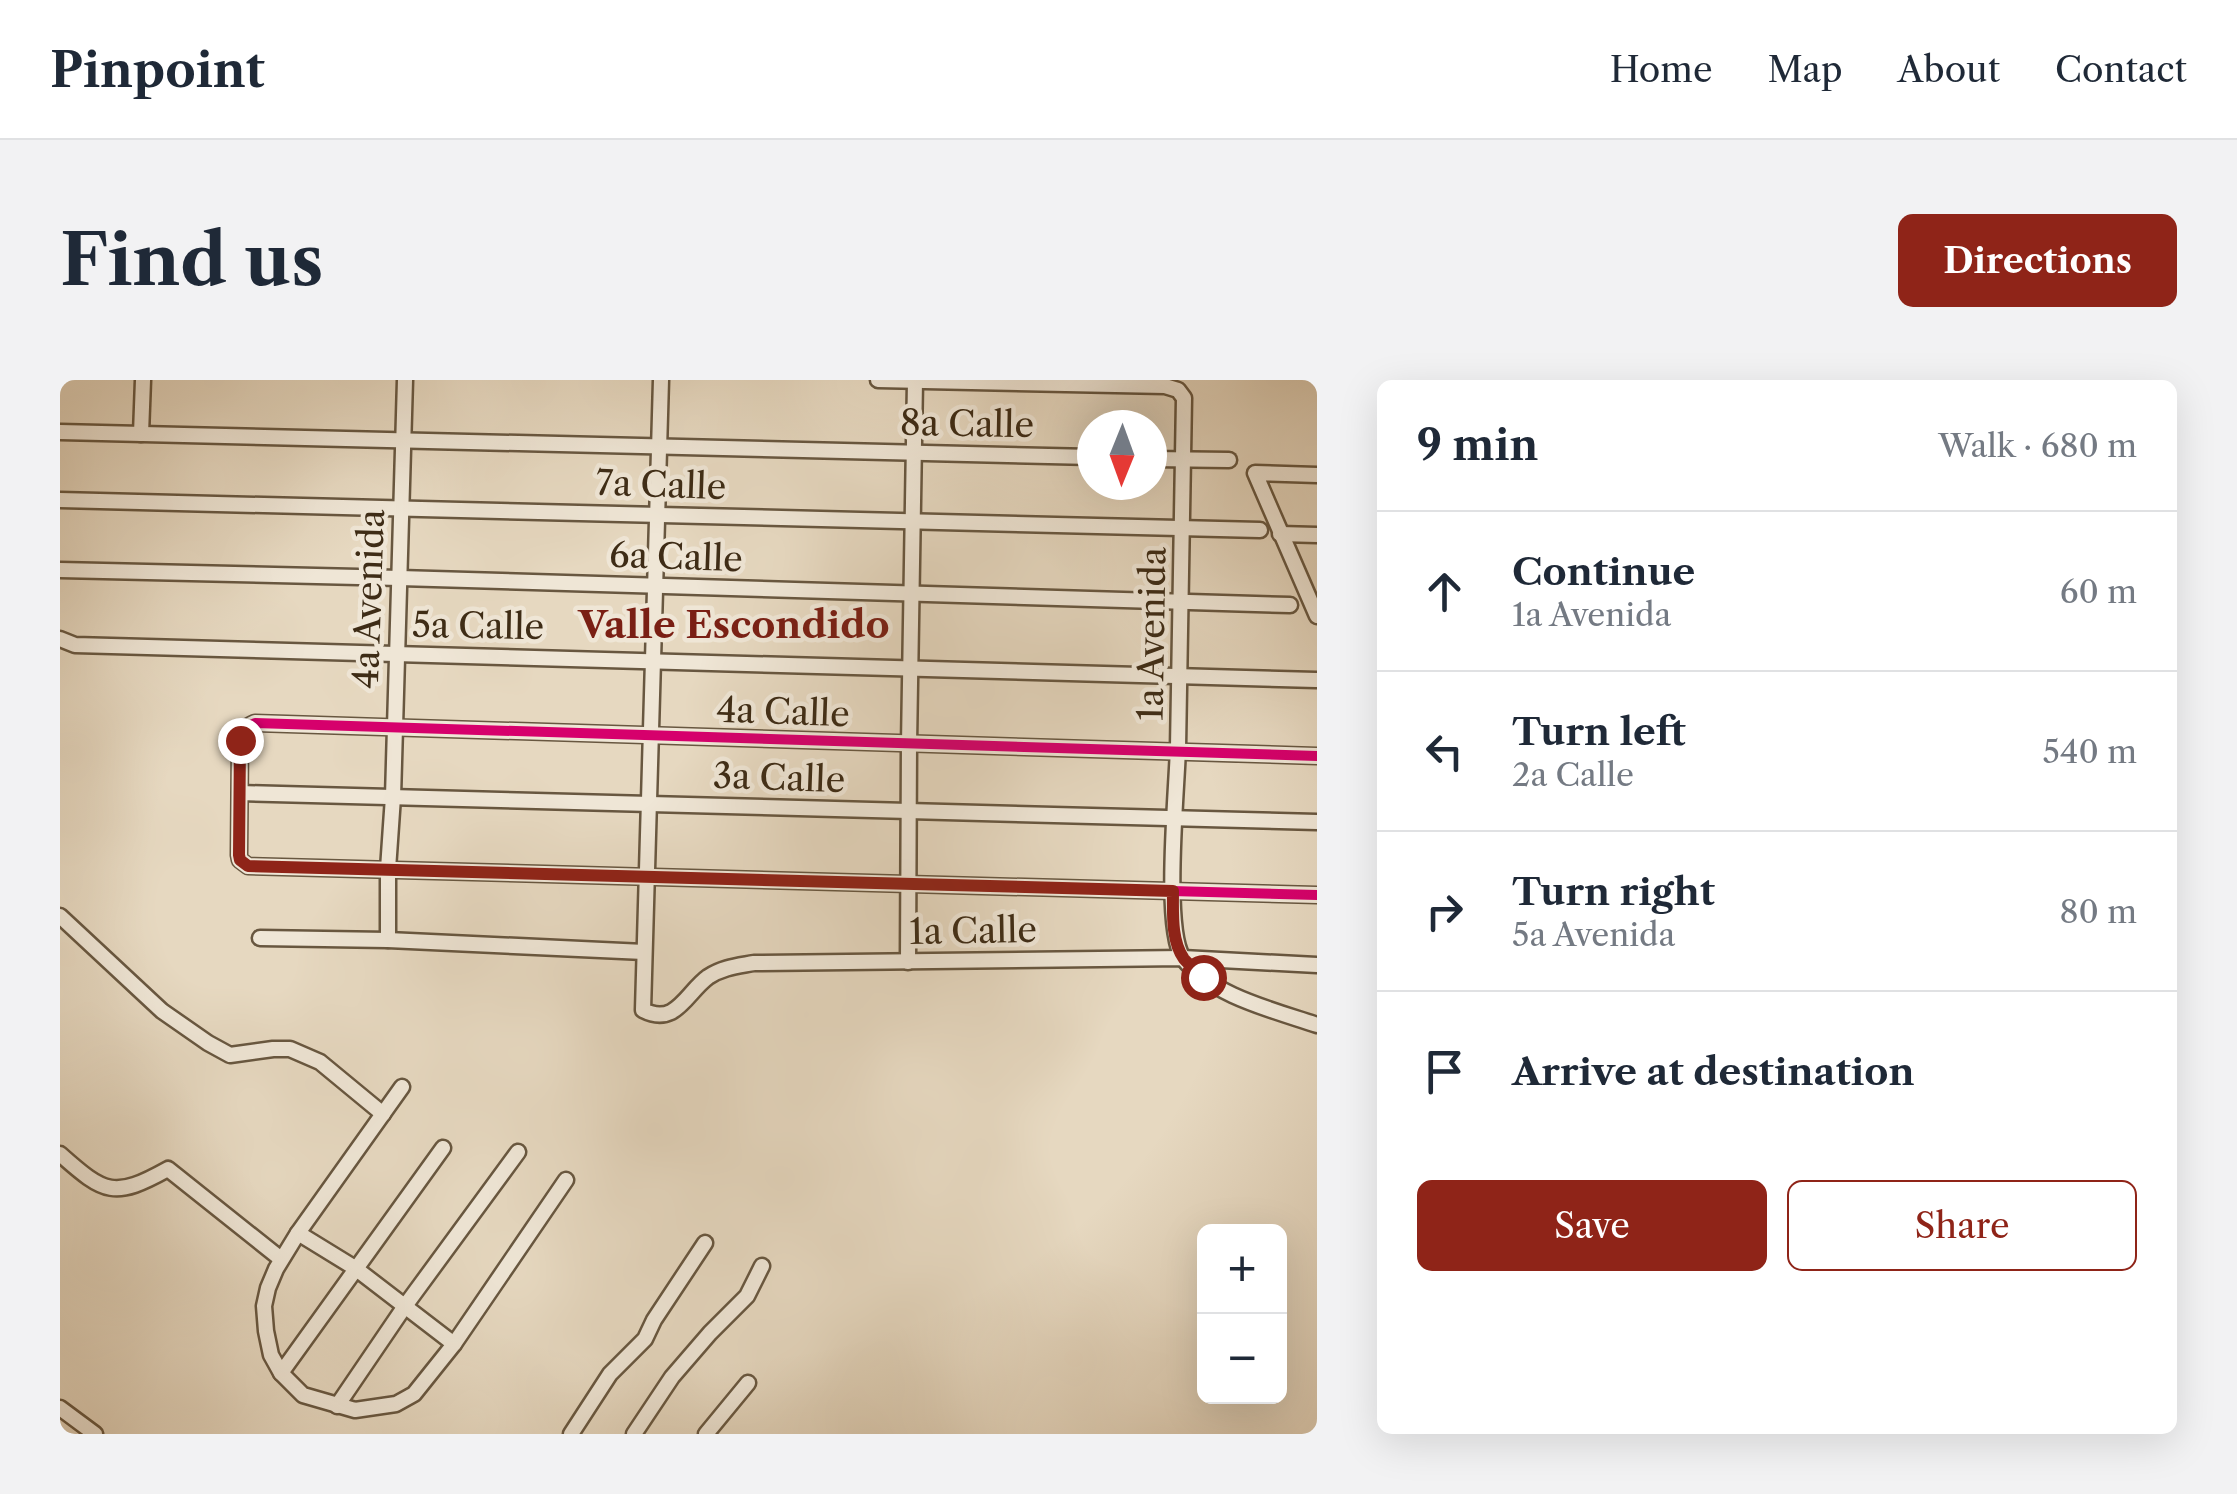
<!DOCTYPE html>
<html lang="en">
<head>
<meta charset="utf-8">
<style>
	body { margin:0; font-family:"Libre Caslon Text",serif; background:#f2f2f3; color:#1f2937 }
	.controls { position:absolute; right:30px; bottom:30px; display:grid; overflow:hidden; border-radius:15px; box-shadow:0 10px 40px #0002 }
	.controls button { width:90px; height:90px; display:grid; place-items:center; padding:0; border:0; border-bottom:2px solid #e0e1e3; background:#fff; color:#1f2937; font:50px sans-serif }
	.compass { position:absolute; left:1017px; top:30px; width:90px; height:90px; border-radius:50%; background:#fff; box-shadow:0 10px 40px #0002; rotate:181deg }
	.stop { position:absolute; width:30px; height:30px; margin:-22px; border:8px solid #8f2418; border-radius:50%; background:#fff }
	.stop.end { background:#8f2418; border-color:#fff; box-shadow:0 2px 10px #0008 }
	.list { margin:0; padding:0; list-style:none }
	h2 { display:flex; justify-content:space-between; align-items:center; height:130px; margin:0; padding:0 40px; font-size:42px }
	h2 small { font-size:32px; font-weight:400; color:#747a83 }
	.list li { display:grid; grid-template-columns:65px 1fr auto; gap:30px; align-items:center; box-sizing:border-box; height:160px; padding:0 40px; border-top:2px solid #e0e1e3 }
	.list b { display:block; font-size:38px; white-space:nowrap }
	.list p { margin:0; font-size:32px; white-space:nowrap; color:#747a83 }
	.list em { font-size:32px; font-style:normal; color:#747a83 }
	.actions { display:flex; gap:20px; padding:30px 40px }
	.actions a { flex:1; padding:22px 0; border:2px solid #8f2418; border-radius:15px; text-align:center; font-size:35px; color:#8f2418 }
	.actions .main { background:#8f2418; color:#fff }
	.icon { flex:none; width:55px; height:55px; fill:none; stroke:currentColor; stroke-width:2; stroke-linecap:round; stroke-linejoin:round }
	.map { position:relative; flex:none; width:1257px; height:1054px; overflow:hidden; border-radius:15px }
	header { display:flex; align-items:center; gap:60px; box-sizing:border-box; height:140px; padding:0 50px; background:#fff; border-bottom:2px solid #e0e1e3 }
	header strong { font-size:48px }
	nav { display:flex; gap:55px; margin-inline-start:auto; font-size:35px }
	.intro { display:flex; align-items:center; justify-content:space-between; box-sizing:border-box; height:240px; padding:0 60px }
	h1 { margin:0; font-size:70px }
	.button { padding:25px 45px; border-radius:15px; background:#8f2418; color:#fff; font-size:35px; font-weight:700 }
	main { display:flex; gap:60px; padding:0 60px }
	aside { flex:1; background:#fff; border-radius:15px; box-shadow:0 10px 40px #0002 }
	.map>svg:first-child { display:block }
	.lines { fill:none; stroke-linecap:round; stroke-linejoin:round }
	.minor-casing { stroke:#685740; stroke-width:19 }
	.minor { stroke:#efe6d6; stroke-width:14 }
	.cycleway-casing { stroke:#efe6d6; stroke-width:16 }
	.cycleway { stroke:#d6006c; stroke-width:10 }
	.route { stroke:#8f2418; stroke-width:12 }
	.labels { text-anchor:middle; stroke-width:9; stroke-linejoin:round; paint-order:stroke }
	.street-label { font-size:35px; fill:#3e2c16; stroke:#efe6d6 }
	.neighbourhood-label { font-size:38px; font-weight:bold; fill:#7a1f14; stroke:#efe6d6 }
</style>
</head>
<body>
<header>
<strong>Pinpoint</strong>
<nav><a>Home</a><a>Map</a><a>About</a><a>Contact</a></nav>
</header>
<div class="intro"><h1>Find us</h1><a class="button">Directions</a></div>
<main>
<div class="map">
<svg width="1257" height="1054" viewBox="0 0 1257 1054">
	<rect width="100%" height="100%" fill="#e6d8c0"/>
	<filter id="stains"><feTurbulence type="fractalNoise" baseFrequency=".002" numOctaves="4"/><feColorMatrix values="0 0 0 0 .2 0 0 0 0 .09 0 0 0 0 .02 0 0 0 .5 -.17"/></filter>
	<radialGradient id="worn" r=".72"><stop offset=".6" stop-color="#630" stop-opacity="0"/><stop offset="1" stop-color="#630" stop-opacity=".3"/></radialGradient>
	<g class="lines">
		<defs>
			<g id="minor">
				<path d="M601,0L583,630C616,647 626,613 648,597C663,587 678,586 694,583L1123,578L1257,585"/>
				<path d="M818,0L1105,6L1118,10L1124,18C1122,134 1120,251 1118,367C1117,408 1103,548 1123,578C1149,615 1216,631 1257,645"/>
				<path d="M0,52L1032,77"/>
				<path d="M81,54L83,0"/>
				<path d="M1092,79L1169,80"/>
				<path d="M1257,95L1195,93L1257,236"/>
				<path d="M0,120L1200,150"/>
				<path d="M1220,154L1257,155"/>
				<path d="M0,190L340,198L1230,225"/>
				<path d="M0,259L15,265C429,277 843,285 1256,300"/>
				<path d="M1257,376L195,343C186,347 182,350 180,360L179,475L180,480L188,486L1257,515"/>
				<path d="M180,413L1257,442"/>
				<path d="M0,536L102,631L148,663L170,675L213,669H230L260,682L323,734"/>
				<path d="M200,558L328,560L584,572"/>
				<path d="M328,560V489L333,417L345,0"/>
				<path d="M848,582L849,364L855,1"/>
				<path d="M342,707L238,853L216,889L208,908L204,926L206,951L211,975L221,993L243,1015L295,1030L336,1024L354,1014L394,964L506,800"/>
				<path d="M0,774C45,814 54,819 108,789L221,879"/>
				<path d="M238,853L295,888L394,964"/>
				<path d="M221,993L383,768"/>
				<path d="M277,1026L345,926L458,772"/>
				<path d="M0,1028L35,1054"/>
				<path d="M511,1054L550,994L585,959L594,940L645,863"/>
				<path d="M574,1054L612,997L650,953L687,916L702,886"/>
				<path d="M646,1054L688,1003"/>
			</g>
		</defs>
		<use href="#minor" class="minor-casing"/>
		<use href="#minor" class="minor"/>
		<defs>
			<path id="cycleway" d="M1257,376L195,343C186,347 182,350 180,360L179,475L180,480L188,486L1257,515"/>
		</defs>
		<use href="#cycleway" class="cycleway-casing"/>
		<use href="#cycleway" class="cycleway"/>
	</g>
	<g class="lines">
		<path class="route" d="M180,360L179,475L180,480L188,486L1113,511C1113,532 1111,561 1124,579C1129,585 1137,591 1143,597"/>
	</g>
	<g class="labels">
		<g class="street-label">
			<text transform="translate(907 44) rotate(1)" y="12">8a Calle</text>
			<text transform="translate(601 105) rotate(2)" y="12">7a Calle</text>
			<text transform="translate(616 177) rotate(2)" y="12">6a Calle</text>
			<text transform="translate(309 219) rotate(-88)" y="12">4a Avenida</text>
			<text transform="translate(418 246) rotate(1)" y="12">5a Calle</text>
			<text transform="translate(1092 254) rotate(-89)" y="12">1a Avenida</text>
			<text transform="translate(723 332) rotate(2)" y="12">4a Calle</text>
			<text transform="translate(719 398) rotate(2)" y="12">3a Calle</text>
			<text transform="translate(913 551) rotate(-1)" y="12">1a Calle</text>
		</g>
		<g class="neighbourhood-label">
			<text x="674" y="258">Valle Escondido</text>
		</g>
	</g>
	<rect width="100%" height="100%" filter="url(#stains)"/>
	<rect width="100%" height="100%" fill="url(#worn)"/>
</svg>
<div class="controls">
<button>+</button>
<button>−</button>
</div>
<svg class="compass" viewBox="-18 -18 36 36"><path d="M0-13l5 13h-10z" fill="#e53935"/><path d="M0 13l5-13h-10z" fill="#747a83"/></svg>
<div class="stop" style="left:1143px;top:597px"></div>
<div class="stop end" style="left:180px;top:360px"></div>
</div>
<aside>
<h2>9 min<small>Walk · 680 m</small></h2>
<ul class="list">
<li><svg class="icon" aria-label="ahead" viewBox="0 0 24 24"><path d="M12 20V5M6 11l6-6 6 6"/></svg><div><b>Continue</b><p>1a Avenida</p></div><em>60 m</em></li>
<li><svg class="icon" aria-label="left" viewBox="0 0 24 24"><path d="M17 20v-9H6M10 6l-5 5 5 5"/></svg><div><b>Turn left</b><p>2a Calle</p></div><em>540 m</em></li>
<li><svg class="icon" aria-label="right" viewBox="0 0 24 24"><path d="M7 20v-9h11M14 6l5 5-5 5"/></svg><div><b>Turn right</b><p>5a Avenida</p></div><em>80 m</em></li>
<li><svg class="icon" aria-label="arrive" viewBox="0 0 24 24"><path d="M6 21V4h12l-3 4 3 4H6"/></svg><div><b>Arrive at destination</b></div></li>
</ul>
<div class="actions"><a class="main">Save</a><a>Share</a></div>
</aside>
</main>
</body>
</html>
